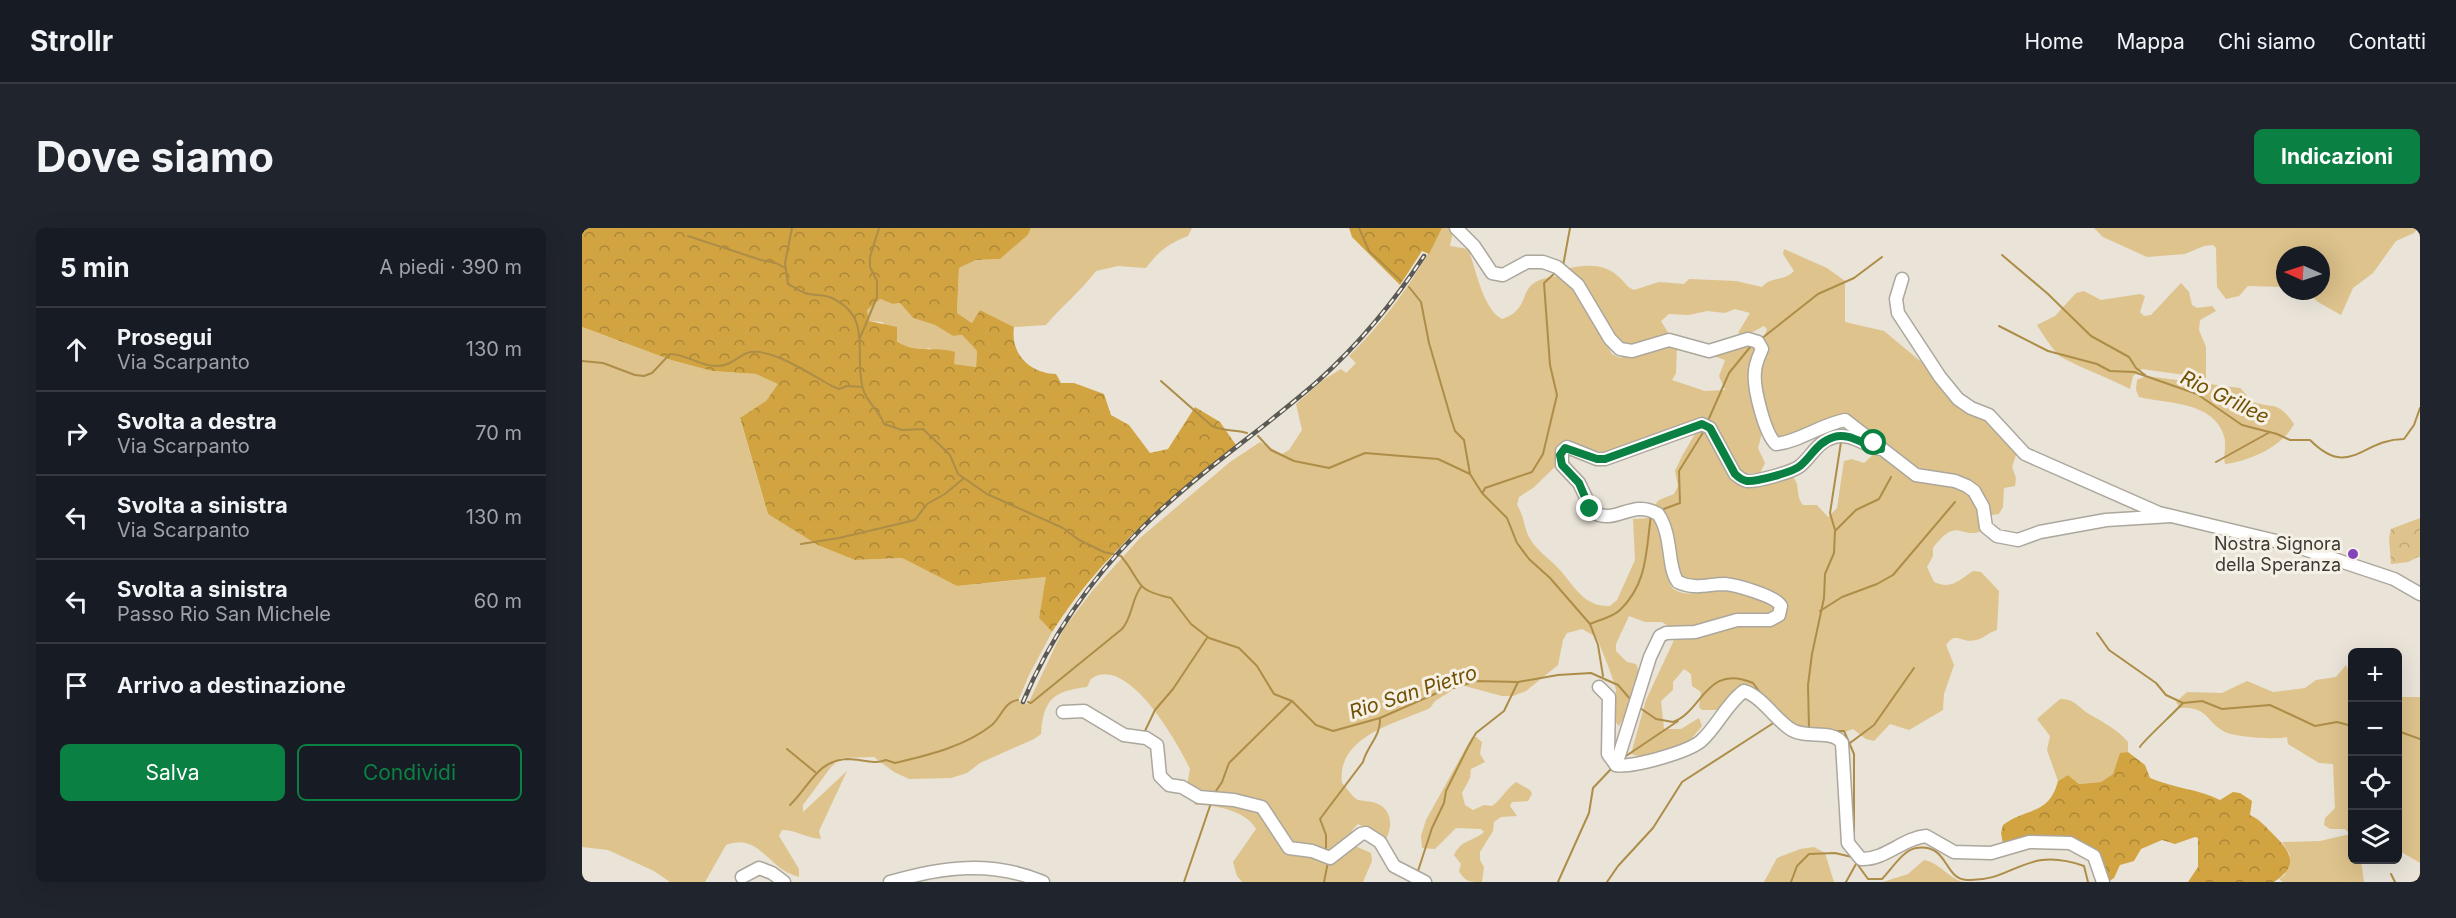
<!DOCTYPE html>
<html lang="it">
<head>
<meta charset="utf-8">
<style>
	body { margin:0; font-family:Inter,sans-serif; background:#20242c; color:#f1f3f6 }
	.controls { position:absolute; right:18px; bottom:18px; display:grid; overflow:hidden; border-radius:9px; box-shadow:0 6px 24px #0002 }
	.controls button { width:54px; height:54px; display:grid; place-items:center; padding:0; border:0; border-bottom:2px solid #363941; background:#171b24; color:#f1f3f6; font:30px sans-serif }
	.compass { position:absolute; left:1694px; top:18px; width:54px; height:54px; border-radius:50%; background:#171b24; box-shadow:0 6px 24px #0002; rotate:273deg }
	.stop { position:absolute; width:18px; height:18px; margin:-14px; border:4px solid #0b8043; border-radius:50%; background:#fff }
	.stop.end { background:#0b8043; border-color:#fff; box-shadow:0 2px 6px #0008 }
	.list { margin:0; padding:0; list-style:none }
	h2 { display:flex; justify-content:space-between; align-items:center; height:78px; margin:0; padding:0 24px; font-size:26px }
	h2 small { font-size:20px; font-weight:400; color:#9ea1a6 }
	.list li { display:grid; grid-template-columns:39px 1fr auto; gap:18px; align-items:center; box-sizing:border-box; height:84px; padding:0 24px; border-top:2px solid #363941 }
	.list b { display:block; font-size:22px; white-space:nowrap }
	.list p { margin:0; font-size:20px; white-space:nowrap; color:#9ea1a6 }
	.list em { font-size:20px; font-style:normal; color:#9ea1a6 }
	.actions { display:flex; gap:12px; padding:18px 24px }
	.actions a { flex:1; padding:14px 0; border:2px solid #0b8043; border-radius:9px; text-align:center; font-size:21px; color:#0b8043 }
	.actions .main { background:#0b8043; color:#fff }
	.icon { flex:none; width:33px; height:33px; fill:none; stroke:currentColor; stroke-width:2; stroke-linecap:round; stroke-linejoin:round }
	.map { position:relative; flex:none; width:1838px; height:654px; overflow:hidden; border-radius:9px }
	header { display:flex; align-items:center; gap:36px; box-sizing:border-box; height:84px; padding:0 30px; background:#171b24; border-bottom:2px solid #363941 }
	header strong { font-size:28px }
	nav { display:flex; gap:33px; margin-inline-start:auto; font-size:21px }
	.intro { display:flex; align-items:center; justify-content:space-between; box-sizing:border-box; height:144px; padding:0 36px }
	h1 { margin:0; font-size:42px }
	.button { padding:15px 27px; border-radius:9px; background:#0b8043; color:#fff; font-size:21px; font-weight:700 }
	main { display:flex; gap:36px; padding:0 36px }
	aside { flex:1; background:#171b24; border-radius:9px; box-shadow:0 6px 24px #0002 }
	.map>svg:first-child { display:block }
	.green { fill:#dec38c }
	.forest { fill:url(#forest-crowns); fill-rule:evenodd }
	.park { fill:url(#park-crowns) }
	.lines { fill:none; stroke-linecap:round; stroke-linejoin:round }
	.stream { stroke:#ad8d47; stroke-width:2 }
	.minor-casing { stroke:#aca79d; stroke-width:15 }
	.minor { stroke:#fff; stroke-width:12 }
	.rail-casing { stroke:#5b5953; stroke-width:4.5 }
	.rail { stroke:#f6f0e6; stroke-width:2; stroke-dasharray:7; stroke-linecap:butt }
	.route { stroke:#0b8043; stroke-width:8 }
	.poi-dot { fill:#8545ba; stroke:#f6f0e6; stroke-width:2 }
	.labels { text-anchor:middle; stroke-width:6; stroke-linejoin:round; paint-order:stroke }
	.poi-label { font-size:18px; fill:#3c3a35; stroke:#f6f0e6; text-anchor:end }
	.water-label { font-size:20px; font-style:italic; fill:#6f5100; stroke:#f6f0e6 }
</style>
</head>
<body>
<header>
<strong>Strollr</strong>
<nav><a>Home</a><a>Mappa</a><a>Chi siamo</a><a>Contatti</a></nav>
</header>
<div class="intro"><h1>Dove siamo</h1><a class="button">Indicazioni</a></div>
<main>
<aside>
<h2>5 min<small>A piedi · 390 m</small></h2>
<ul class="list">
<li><svg class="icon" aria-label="ahead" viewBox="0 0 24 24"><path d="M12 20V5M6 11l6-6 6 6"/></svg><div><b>Prosegui</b><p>Via Scarpanto</p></div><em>130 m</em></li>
<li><svg class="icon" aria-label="right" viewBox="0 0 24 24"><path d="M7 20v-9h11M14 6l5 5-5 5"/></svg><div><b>Svolta a destra</b><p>Via Scarpanto</p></div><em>70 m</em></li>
<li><svg class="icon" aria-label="left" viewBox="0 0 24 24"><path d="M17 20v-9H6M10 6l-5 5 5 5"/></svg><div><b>Svolta a sinistra</b><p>Via Scarpanto</p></div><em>130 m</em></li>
<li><svg class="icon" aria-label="left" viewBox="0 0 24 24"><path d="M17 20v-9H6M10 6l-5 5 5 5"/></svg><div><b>Svolta a sinistra</b><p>Passo Rio San Michele</p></div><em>60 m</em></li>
<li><svg class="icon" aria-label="arrive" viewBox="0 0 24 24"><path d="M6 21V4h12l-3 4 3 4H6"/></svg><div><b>Arrivo a destinazione</b></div></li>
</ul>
<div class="actions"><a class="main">Salva</a><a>Condividi</a></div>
</aside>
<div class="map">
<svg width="1838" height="654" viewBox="0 0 1838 654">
	<defs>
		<pattern id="forest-crowns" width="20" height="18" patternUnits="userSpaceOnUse" patternTransform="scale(1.5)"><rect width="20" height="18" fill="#d1a441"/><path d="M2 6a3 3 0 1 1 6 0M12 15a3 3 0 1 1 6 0" fill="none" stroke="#ab8737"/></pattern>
		<pattern id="park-crowns" width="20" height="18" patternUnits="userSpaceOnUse" patternTransform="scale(1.5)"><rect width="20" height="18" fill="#dec38c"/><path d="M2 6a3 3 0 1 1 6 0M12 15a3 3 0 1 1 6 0" fill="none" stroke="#bfa879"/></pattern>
	</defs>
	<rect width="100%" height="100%" fill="#e9e3d8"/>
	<g class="green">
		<path d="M449,0H610L606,8C587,15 576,24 564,40L536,38L514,43C499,63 480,78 464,97L432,99L398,82L390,95L375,85L377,40L394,32L418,31L446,7Z"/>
		<path d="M860,0H867L871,4L868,18L886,21C894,40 900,80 920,91C956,79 927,50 981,48L992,60L1030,126L1038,130L1068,118L1095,117L1094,145L1090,152L1123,163L1143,162L1137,148L1143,132L1131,128L1150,117H1175L1180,205L1176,220L1183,235L1178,245H1158L1124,189L1023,224C1008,223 996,215 980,215L975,220L977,235L951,260L937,269L935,277C943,290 941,296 946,307C952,321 968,331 978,342C993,359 1002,379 1028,378L1035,372L1053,332L1051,291L1067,290L1076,293C1086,314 1078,341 1091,361C1109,372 1125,359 1145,361C1162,363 1178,371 1194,378L1193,386L1107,401L1088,399L1080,394H1063L1047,388L1034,416V423L1045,434L1054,436L1057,443L1051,458L1056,464L1037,498C1027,489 1034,474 1034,462C1034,457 1017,414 1014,409L1000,401L985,405L981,412L976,437L944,463L931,468H920L868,454L869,463L853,473L848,480C815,495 754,508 760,555C764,559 771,570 776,572C780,573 786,573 790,574C809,578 812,596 804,611L776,596L770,602L773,618L789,625L790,633L781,654H660L655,648L651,634L674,601C665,583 632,576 613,577L605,557L608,541C596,515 545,425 509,451L505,459C471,463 461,472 459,506L452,511L398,535L385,545L369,550L327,551L312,544L292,529L259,530L249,539L221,577V584L265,543L237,603L239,611C225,610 214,602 200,602L197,608L217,641V649C186,642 178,604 144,617L123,654H88L72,643L26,622L0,619V99L89,132L130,143L174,146L197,156L184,173L158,191L186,286L273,332L320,330L375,358L465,349L457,390L470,404L447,447L436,473L446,476L482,400L511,362L558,310L648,234L678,214L700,226L707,222L720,202L714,176L741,152L759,141L764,145L774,135L767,128C805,91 836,47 860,0Z"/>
		<path d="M1512,0H1836L1832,5L1814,13L1791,45L1771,60L1759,87L1736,74L1724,63H1739V27H1703V59L1666,58L1657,68L1644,71L1635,59L1634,20L1631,17L1622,18L1603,26L1565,29L1521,9Z"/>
		<path d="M1202,21L1245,40L1263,53V94L1302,103L1402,186L1435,224L1430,239L1434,250L1433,258L1422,260L1421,279L1417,286L1405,288L1400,270L1339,246L1269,191L1209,210H1191L1181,175L1177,133L1185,125L1182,109L1185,101L1182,98L1163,108L1156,105L1168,85L1153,81L1143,85L1125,83L1107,87L1087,86L1079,93L1087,106L1086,110L1041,119L983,41C1002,37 1022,34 1038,50C1044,55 1044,59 1052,62L1077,54L1102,56L1107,51L1154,53L1180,59C1188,48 1202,54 1212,43L1201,26Z"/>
		<path d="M1599,55L1607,64L1610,77L1615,80L1630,78L1634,83L1618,92L1617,102L1624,119V150L1560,141L1551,148L1548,161C1525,149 1501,141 1479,129C1474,126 1459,104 1455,97L1473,88L1494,65L1502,63L1519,72L1558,66L1563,68L1558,84L1562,88L1569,87Z"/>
		<path d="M298,71L311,76L318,75L331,90L353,97L371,108L380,107L395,123L394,139L372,136L347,120C325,129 312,109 300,94L287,93L285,82Z"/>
		<path d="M1564,148L1658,160L1671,174C1694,181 1696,173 1712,196C1700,219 1667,233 1643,236C1641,227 1645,218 1642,208C1631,173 1586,176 1557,169L1554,162L1555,152Z"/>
		<path d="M1125,200L1151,248H1210C1219,256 1213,268 1221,277H1235L1246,289L1255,280L1262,233L1270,231L1282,235L1293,225C1323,242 1411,253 1399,303C1379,312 1376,287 1351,320V328L1345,339L1352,354C1370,362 1377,352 1391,343L1399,344L1417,363L1415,402C1407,404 1401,411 1394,412C1380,416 1374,402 1364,417L1372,437L1362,466L1361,482L1327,502L1308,496L1292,513L1284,511L1271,501L1257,506L1222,505L1166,461L1140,482H1120L1117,479L1119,464L1110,458L1109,446L1102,441L1091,454V462L1079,473L1082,501H1099L1117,490L1120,498L1104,517L1060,529L1049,526L1064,472L1093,410L1148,396L1188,395L1200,371L1100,353L1072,278L1077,272L1092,266L1096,258L1093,243L1100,228L1114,204Z"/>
		<path d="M1764,437L1770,449V632H1779L1782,654H1701L1697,651L1703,647L1708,627L1700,614L1738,613L1768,606L1763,601H1748L1742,597L1743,590L1753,580L1751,536L1737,535L1706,516L1705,509C1693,512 1654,509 1643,504C1624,494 1626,478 1598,480L1594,474L1605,464L1640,465L1665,453L1691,464L1723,460L1734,452L1754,449Z"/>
		<path d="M1816,469H1838V635L1816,622Z"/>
		<path d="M1478,471C1492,470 1497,480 1507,486C1522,495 1535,501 1546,514V524L1538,526L1531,546L1519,554L1497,556L1486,547L1476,553L1465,522L1468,508L1455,491Z"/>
		<path d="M890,509H894L900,514L898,526L903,534L889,541L888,550L880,565L883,577L891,582L902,577L910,578C920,571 924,561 934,554L948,562L950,566L946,573L930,574L928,578L935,588L919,589L912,594L911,603L898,624V632L902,639L900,654C888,654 883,654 877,643L879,636L872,627C881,610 889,615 902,604L899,601L874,600L853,621L840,620L839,608L844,592Z"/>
		<path d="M1232,619L1243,625L1252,654H1182L1195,630L1218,621Z"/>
		<path d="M1342,632C1358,635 1365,649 1381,654H1301L1326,646Z"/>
	</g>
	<g class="forest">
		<path d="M0,0H449L446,7L418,31L394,32L377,40L375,85L390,95L398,82L432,99C428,125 447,145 474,146L479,155H492L522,166L529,187L547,197L568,225L586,221L613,179L638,194L654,217C585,273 518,328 470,404L457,390L464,349L375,358L320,330L273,332L236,317L186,286L158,190L184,173L196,156L174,146L130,143L89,132L0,99ZM298,71L311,76L318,75L331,90L353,97L371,108L380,107L395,123L394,139L372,136L373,124C352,117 333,127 315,113V99L287,93L285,82Z"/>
		<path d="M767,0H860L847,26L840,23L818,57L770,9Z"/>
		<path d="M1546,524L1563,537L1568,550C1591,560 1616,561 1638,572L1651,564L1658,565L1670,573L1668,587C1677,591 1683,598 1690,605C1709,624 1718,637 1692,654H1606L1616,639V610L1613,609L1593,616L1580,612L1559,621L1552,633L1538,637L1532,650L1526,654C1523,644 1523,629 1515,623C1499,610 1442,616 1421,616L1419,605L1421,597C1444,579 1467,588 1476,553L1486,547L1497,556L1519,554L1531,546L1538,525Z"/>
	</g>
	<path class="park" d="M1838,290V328L1826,334L1809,336L1807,310L1809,301Z"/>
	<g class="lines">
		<g class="stream">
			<path d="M210,0L203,35L206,56C212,59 217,63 223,65C232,68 242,66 250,70C292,90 271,126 281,161C285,175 298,183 302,196L320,202L341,201L368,227L376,246L405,266L481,300L497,312L522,324L539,328C562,356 550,361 589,370L609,396L627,410L657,420L675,438L692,466L710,473L734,497L751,503L798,490L855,465L894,453L936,454L976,447L1009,445L1036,457L1049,472"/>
			<path d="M777,0L787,23L819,53"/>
			<path d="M106,8L179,32L194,35L203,40"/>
			<path d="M1420,27L1466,66L1509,108L1547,129L1554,140L1563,147"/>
			<path d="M981,38L988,0"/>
			<path d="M827,59L839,74L847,115L870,194L873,203L882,212L888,246L900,265L925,290L935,315L947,331L968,350L1008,396L1016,417L1021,448"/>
			<path d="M1417,98L1466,123L1515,136L1528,143L1552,144L1615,166L1660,197L1695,206L1708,212H1728C1768,252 1779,211 1822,211L1832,197L1838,180"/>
			<path d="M278,110L295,69V53L288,39V29L297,0"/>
			<path d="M1179,111L1236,66L1272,50L1300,29"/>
			<path d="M0,133L21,135L53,147L62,148L70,145L88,126C105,126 118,139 136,138C150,137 155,129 165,125C186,117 231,148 250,158L257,161L265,158L280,159"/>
			<path d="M579,153L630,198C642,204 653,201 665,205"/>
			<path d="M1125,195L1147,145L1169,118"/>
			<path d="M676,208L689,222L712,233L747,240L783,225L856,231L888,246"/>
			<path d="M1634,234L1688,204"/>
			<path d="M901,264L903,260L950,244L961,226L975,167L968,137L962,55L974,44"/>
			<path d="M1079,282L1098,275L1097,243L1122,203"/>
			<path d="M1253,302L1248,285L1259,214"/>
			<path d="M219,316L257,310L333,292L345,276L363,266L382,250"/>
			<path d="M1238,383L1260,369L1295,356L1311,347L1373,274"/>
			<path d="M1008,396C1017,392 1031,389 1038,382C1066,355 1064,322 1069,287"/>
			<path d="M1515,405L1527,422L1574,455L1584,467L1601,475L1620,473L1640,481L1688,477L1733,498L1755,494L1770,498"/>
			<path d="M446,474L449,475L540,401C551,388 549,372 559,359"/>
			<path d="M1058,480L1074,491L1091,494C1121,483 1124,435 1171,455L1180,467"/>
			<path d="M1227,501L1226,457L1230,426L1242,370L1243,346L1252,325L1253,303L1274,282L1297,271L1309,249"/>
			<path d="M1250,503H1262L1272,526V615"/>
			<path d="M1816,503L1838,511"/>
			<path d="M562,505L573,482L591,461L625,410"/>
			<path d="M1268,515L1292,497L1332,440"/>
			<path d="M1558,519C1559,515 1594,483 1601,475"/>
			<path d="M205,521L233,544"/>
			<path d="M1041,530L1096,493"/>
			<path d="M632,566L640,554L647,535L710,473"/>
			<path d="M208,577C228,558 235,532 266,531C279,531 292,537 304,532L313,535C346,527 382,519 410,497C420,488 422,474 436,472"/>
			<path d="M744,622V607L738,591L781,534C785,518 799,508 798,490"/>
			<path d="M1273,633L1286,651H1300C1309,642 1321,622 1334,620C1367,615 1361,651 1385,652C1433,654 1442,617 1502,638L1506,654"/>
			<path d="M835,646L850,600L862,575L864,563L886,519L894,505L922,483L936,454"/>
			<path d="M1809,646L1813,654"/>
			<path d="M602,654L629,575"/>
			<path d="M742,654L746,634"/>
			<path d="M976,654L1007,585L1011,560L1030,540"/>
			<path d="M1025,654L1036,638L1071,600L1100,554L1193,494"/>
			<path d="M1209,654L1215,638L1227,626L1253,625L1270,629"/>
			<path d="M1264,654L1274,636"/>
		</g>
		<defs>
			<g id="minor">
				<path d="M874,0L892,18L910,45L921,47L945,34H961L975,39L996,57L1028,111L1038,121L1050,123L1087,112L1127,123L1166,111L1176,114L1180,121C1177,128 1173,136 1173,144C1171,160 1183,206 1194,216C1216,214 1238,197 1263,192L1334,247L1373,253L1385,258L1392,263L1401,279L1404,299L1415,308L1436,312L1458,304L1524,292L1589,288"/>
				<path d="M1320,51L1314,71L1316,85L1358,149L1376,171L1389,180L1407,187L1443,226L1577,285L1710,317L1812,351L1838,366"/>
				<path d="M1017,459L1027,469L1026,526L1034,537C1050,540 1106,524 1119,513C1135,499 1145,475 1162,463C1181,469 1193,492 1210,502C1225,511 1250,501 1260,515L1266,615L1279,631C1303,632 1321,610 1344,608L1372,624L1409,625L1447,614L1488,615L1512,628L1521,654"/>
				<path d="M481,484L502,483L542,507L564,510L575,517L578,548L587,557L600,559L617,569L652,572L680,579L707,620L730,623L748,630L779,606L784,605L798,614L812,638L843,654"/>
				<path d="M1034,537L1068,429L1078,408L1084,405L1113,404L1155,392H1188L1197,387L1199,378C1194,368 1154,357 1143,356C1126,356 1113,362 1096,354C1085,341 1091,307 1076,286C1049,270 1034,298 1011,284L997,255L980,237V223L985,219L1015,231H1023L1120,196L1128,200L1153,246C1157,249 1160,252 1165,253C1174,254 1211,244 1218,238C1230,228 1235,214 1252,209C1268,204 1283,218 1299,221"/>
				<path d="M160,649L177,640L190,645L202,654"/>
				<path d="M308,654C360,639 409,632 461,654"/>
			</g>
		</defs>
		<use href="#minor" class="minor-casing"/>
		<use href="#minor" class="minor"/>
		<defs>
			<path id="rail" d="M441,474C469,408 507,353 558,302C612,247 678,204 736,153C777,116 812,74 842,28"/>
		</defs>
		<use href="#rail" class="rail-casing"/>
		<use href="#rail" class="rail"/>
	</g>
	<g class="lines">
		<path class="route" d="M1008,281L997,255L980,237L978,227L983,220L1015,231H1023L1120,196L1128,200L1153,246C1156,249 1160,252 1165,253C1174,254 1211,244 1218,238C1230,228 1235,214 1252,209C1267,204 1283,218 1299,221L1292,215"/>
	</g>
	<circle class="poi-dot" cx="1771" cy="326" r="6"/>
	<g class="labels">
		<g class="poi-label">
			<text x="1759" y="322">Nostra Signora<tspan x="1759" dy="21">della Speranza</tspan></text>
		</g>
		<g class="water-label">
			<text transform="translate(1643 169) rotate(26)" y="7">Rio Grillee</text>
			<text transform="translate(831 464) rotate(-18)" y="7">Rio San Pietro</text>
		</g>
	</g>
</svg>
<div class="controls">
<button>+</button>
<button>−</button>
<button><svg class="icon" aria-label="locate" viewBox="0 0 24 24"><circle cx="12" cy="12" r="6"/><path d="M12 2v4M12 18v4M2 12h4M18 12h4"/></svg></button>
<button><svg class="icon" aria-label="layers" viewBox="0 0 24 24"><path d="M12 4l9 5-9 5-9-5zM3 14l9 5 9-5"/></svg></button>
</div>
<svg class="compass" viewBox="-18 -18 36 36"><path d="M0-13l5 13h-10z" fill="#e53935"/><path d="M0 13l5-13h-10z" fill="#9ea1a6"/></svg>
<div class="stop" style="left:1292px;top:215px"></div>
<div class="stop end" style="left:1008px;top:281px"></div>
</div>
</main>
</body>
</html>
